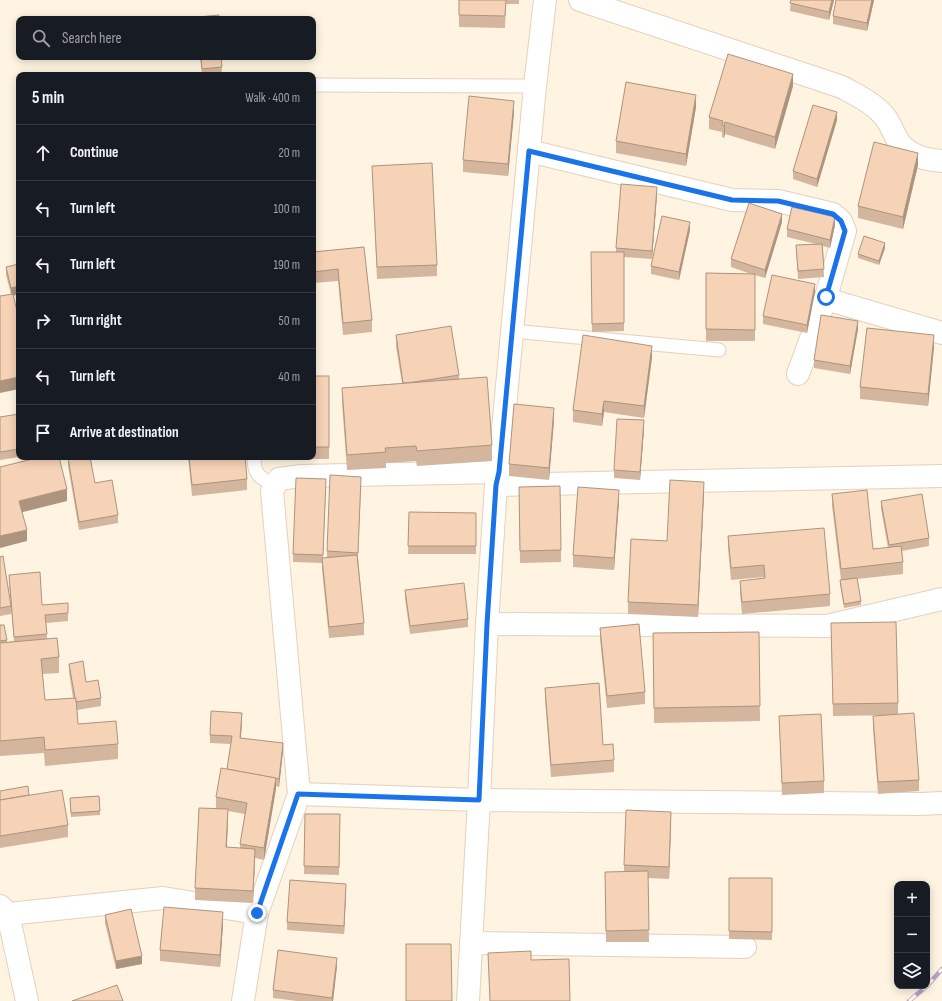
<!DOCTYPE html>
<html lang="en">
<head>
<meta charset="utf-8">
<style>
	body { margin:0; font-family:"Sofia Sans Condensed",sans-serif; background:#20242c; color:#f1f3f6 }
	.controls { position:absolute; right:12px; bottom:12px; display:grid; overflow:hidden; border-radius:8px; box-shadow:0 2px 10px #0003 }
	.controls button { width:36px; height:36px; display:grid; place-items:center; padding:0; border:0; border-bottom:1px solid #363941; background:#171b24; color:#f1f3f6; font:20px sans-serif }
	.stop { position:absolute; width:12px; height:12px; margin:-9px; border:3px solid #1a73e8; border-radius:50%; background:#fff }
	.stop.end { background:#1a73e8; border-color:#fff; box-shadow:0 1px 4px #0008 }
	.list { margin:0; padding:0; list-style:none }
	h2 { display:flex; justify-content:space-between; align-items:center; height:52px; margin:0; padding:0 16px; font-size:17px }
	h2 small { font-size:13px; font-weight:400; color:#9ea1a6 }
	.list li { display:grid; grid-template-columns:26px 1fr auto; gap:12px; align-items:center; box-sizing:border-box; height:56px; padding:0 16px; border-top:1px solid #363941 }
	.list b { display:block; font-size:15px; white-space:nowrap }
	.list em { font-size:13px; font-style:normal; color:#9ea1a6 }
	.icon { flex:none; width:22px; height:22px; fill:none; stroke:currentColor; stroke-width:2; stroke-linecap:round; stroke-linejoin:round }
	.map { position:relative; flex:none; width:942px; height:1001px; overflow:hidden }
	.search { position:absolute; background:#171b24; box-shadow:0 2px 10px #0003; left:16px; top:16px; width:300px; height:44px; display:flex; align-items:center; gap:10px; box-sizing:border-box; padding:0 14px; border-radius:8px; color:#9ea1a6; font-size:15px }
	.panel { position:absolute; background:#171b24; box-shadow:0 2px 10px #0003; left:16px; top:72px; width:300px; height:388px; border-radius:8px }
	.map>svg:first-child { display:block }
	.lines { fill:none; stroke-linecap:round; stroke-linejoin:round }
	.service-casing { stroke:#e3d1bc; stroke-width:15 }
	.minor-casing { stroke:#e3d1bc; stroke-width:24 }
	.service { stroke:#fff; stroke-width:13 }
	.minor { stroke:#fff; stroke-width:22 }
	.rail-casing { stroke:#b79fc8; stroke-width:4.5 }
	.rail { stroke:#fff7e9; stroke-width:3; stroke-dasharray:9; stroke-linecap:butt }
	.wall { fill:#d4b59d; fill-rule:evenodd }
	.shaded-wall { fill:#ac947f }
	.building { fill:#f6d3b6; stroke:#ac947f }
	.route { stroke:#1a73e8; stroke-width:5 }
</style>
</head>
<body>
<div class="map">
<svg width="942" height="1001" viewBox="0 0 942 1001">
	<rect width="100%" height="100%" fill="#fef4e1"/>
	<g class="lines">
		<defs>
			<g id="service">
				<path d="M313,85L535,86"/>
				<path d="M512,331L719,350"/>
				<path d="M254,457C254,476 260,477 275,486"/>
			</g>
			<g id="minor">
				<path d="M580,0L842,87C858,96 874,103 885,117C890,123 893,132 897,139C906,155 925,160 942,161"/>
				<path d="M529,151L732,200L778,201L833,214L841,221L845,231L826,297L798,374"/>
				<path d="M826,297L836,302L942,333"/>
				<path d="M496,485L942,476"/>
				<path d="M487,624L827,626L942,599"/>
				<path d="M299,794L479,800L487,624L496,485L499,472L535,86L545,0"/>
				<path d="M0,906L8,914L163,898L257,913L299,794L272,491L279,479L301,476L499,472"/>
				<path d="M8,914L27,1001"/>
				<path d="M471,943L745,947"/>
				<path d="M243,1001L257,913"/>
				<path d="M468,1001L479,800L921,804L942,803"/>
			</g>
		</defs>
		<use href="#service" class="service-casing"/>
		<use href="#minor" class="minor-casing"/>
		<use href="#service" class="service"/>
		<use href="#minor" class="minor"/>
		<defs>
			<g id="rail">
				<path d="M927,986L942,969"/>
				<path d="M909,1001L927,986"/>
			</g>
		</defs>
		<use href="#rail" class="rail-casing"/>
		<use href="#rail" class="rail"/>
	</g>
	<g class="wall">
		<path d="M459,0H519V4H506L505,28L459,27Z"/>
		<path d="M791,0H834L829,20L790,11Z"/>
		<path d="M874,0L867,31L833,24V16Z"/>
		<path d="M200,57H221L222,75H202Z"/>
		<path d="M793,86L775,149L725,134L724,138L722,137V132L709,129V117Z"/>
		<path d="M696,107L686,166L616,153V141Z"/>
		<path d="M514,112L508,176L463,172V160Z"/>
		<path d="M837,120L817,187L793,179V171Z"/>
		<path d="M918,165L903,229L858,218V206Z"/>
		<path d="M372,166L437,265V276L377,279Z"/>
		<path d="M657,195L652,259L624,257V331L592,332L591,252H616V248Z"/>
		<path d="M782,222L765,278L755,275V341H706V273L751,274L731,267V259Z"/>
		<path d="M835,225L830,248L823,246L824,277L798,279L796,245L816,244L787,237V229Z"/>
		<path d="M690,230L679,280L651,274V266Z"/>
		<path d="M364,247L372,320V332L343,335L338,281L313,283V252Z"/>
		<path d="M885,248L879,265L858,258V254Z"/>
		<path d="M19,264V294L13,296L0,393V296L11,294L6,275V267Z"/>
		<path d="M815,292L807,333L763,324V316Z"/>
		<path d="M858,329L850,374L814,368V360Z"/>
		<path d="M396,335L459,375V379L492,445V461L417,466L416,461L386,463V468L347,470L342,403V388L402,383L396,347Z"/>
		<path d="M934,347L928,406L860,399V387Z"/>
		<path d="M652,357L644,418L604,412L602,426L573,422V410Z"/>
		<path d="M313,376H329V459H294V457H313Z"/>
		<path d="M19,414V457L0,460V417Z"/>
		<path d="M554,420L549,480L509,476V464Z"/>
		<path d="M644,429L640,480L614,478V470Z"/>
		<path d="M188,457H245L247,479V490L192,496Z"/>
		<path d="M68,458L95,483L118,515V523L79,530L68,466Z"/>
		<path d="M361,485L358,557L364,623V635L329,638L322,570V563L293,562V554L326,487L323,558H327V551Z"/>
		<path d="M519,487L561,550V562L520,563Z"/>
		<path d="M704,493L698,617L628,614V602L667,541Z"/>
		<path d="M832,494L873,549L888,548L881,509V501L929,538V546L902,551L903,562V574L857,579L861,601V605L844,608L840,584V580H841L832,506Z"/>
		<path d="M619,501L614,570L573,567V555Z"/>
		<path d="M409,512L476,513V554H408Z"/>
		<path d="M728,536L830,594V606L742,614L740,593V581L764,578V577L731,580L728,548Z"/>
		<path d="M0,557L11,606V614L0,616Z"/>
		<path d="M9,575L42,605L68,613V621L46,623L47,638L59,657V673L42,674L45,700L73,698L69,672V664L86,682L101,698V706L77,710L78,724L118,744V759L45,766L44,753L0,756V625L7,640V642L14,641L9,583Z"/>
		<path d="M405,590L468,619V627L410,634L405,598Z"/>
		<path d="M600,628L645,692V704L607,708L600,639Z"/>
		<path d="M759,632L760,721L654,723L653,633Z"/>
		<path d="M831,635L898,703V714L919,780V791L878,794L873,728V716L896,715L833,716Z"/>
		<path d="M545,688L603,745L614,760V772L551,777L545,699Z"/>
		<path d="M779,716L824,781V793L782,795Z"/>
		<path d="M242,721L241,738L283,751L279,787L276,786L264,860L255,858L253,903L195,900V888L216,808V797L227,769L231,744L210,743V735ZM228,811L245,814L240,844V848L227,847Z"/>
		<path d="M0,791L29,795L68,825V837L0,848Z"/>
		<path d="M99,796L100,815L71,817L70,798Z"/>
		<path d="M305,814H340L339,875L304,874Z"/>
		<path d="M671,824L669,879L648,878L649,942H606L605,872H624V865Z"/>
		<path d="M729,878H772V940L729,939Z"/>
		<path d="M346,892L344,934L287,930V922Z"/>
		<path d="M105,915L142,964L116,969L105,923Z"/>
		<path d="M223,924L220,967L160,961V950Z"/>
		<path d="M488,953L531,960L570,1001H490Z"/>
		<path d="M337,966L333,1001H297L273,998V990Z"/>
	</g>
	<g class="shaded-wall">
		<path d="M832,0H834L829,20V12Z"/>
		<path d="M872,0H874L867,31V23Z"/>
		<path d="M793,74V86L775,149V137Z"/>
		<path d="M696,95V107L686,166V154Z"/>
		<path d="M514,101V112L508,176V164Z"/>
		<path d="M837,112V120L817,187V179Z"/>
		<path d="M725,122V134L724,138V126Z"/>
		<path d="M918,153V165L903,229V217Z"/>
		<path d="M657,187V195L652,259V251Z"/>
		<path d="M782,214V222L765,278V270Z"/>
		<path d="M835,217V225L830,248V240Z"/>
		<path d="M690,222V230L679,280V272Z"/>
		<path d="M885,243V248L879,265V261Z"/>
		<path d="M815,284V292L807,333V325Z"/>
		<path d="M19,286V294L11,296V288Z"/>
		<path d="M858,321V329L850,374V366Z"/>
		<path d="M934,335V347L928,406V394Z"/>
		<path d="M652,346V357L644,418V406Z"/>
		<path d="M19,377V389L0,393V381Z"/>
		<path d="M604,401V412L602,426V414Z"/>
		<path d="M554,408V420L549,480V468Z"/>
		<path d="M644,420V429L640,480V472Z"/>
		<path d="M704,482V493L698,617V605Z"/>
		<path d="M67,489V501L19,513V501Z"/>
		<path d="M619,490V501L614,570V558Z"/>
		<path d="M27,530V541L0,548V536Z"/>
		<path d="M242,713V721L240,746V738Z"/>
		<path d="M283,743V751L279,787V779Z"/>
		<path d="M276,778V789L264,860V848Z"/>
		<path d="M228,809V821L226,859V847Z"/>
		<path d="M671,812V824L669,879V867Z"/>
		<path d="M255,849V860L253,903V891Z"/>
		<path d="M346,884V892L344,934V926Z"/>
		<path d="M223,912V924L220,967V955Z"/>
		<path d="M142,956V964L116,969V961Z"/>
		<path d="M337,958V966L333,1001H332Z"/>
	</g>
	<g class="building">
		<path d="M459,0H506L505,16L459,15Z"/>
		<path d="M791,0H832L829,12L790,3Z"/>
		<path d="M836,0H872L867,23L833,16Z"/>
		<path d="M219,15V19H199L198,17Z"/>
		<path d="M728,54L793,74L775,137L725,122L724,126L722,125L723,121L709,117Z"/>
		<path d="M201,57H221L222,67L202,69Z"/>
		<path d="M626,82L696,95L686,154L616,141Z"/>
		<path d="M469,96L514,101L508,164L463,160Z"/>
		<path d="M813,105L837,112L817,179L793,171Z"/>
		<path d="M874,142L918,153L903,217L858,206Z"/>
		<path d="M432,163L437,265L377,267L372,166Z"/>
		<path d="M621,184L657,187L652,251L616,248Z"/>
		<path d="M749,203L782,214L765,270L731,259Z"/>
		<path d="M792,207L835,217L830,240L787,229Z"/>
		<path d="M662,216L690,222L679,272L651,266Z"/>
		<path d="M864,236L885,243L879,261L858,254Z"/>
		<path d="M822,244L824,269L798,271L796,245Z"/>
		<path d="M364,247L372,320L343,323L338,269L313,272V252Z"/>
		<path d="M591,252H624V323L592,324Z"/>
		<path d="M19,264V286L11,288L6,267Z"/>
		<path d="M706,273L755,274V330L706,329Z"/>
		<path d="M772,275L815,284L807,325L763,316Z"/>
		<path d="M13,294L19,320V377L0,381V296Z"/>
		<path d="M821,315L858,321L850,366L814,360Z"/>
		<path d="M451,326L459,375L414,382L403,383L396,335Z"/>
		<path d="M867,328L934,335L928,394L860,387Z"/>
		<path d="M583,335L652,346L644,406L604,401L602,414L573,410Z"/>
		<rect x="313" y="376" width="16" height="71"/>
		<path d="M487,377L492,445L417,451L416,446L385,448L386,452L347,455L342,388Z"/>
		<path d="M514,404L554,408L549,468L509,464Z"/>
		<path d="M19,414V449L0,452V417Z"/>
		<path d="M617,419L644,420L640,472L614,470Z"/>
		<path d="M41,457H59L67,489L19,501L27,530L0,536V467Z"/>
		<path d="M74,457H90L95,483L112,480L118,515L79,522L68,458Z"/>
		<path d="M189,457H245L247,479L192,485Z"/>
		<path d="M330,475L361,477L358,553L327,551Z"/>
		<path d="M296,478L326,479L323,555L293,554Z"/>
		<path d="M670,480L704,482L698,605L628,602L631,539L667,541Z"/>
		<path d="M560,486L561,550L520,551L519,487Z"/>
		<path d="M578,487L619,490L614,558L573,555Z"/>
		<path d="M867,490L873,549L901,546L903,562L841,569L832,494Z"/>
		<path d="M922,494L929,538L889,545L881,501Z"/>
		<path d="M409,512L476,513V546H408Z"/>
		<path d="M824,528L830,594L742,602L740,581L765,578L764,565L731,568L728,536Z"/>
		<path d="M357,555L364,623L329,627L322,558Z"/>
		<path d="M3,556L11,606L0,608V557Z"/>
		<path d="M40,572L42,605L68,603V613L45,615L47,634L14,637L9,575Z"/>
		<path d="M857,578L861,601L844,604L840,580Z"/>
		<path d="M464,583L468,619L410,626L405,590Z"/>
		<path d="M896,622L898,703L833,704L831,623Z"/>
		<path d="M639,624L645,692L607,696L600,628Z"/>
		<path d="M0,625H4L7,640L0,641Z"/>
		<path d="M759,632L760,706L654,708L653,633Z"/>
		<path d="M57,638L59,657L41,659L45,700L76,698L78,724L116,721L118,744L45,750L44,737L0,741V643Z"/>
		<path d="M83,661L86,682L98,680L101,698L76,702V698H75L69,664Z"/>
		<path d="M599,683L603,745L613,744L614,760L551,765L545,688Z"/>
		<path d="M211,711L242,713L240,738L283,743L279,779L227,769L232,736L210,735Z"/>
		<path d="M914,713L919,780L878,782L873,716Z"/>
		<path d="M821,714L824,781L782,783L779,716Z"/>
		<path d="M221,768L276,778L264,848L240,844L247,803L216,797Z"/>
		<path d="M28,786L29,795L0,800V791Z"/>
		<path d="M62,790L68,825L0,836V800Z"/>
		<path d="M99,796L100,811L71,813L70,798Z"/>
		<path d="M199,808L228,809L226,847L255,849L253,891L195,888Z"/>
		<path d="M626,810L671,812L669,867L624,865Z"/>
		<path d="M305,814H340L339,867L304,866Z"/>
		<path d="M648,871L649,930L606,931L605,872Z"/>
		<path d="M729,878H772V932L729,931Z"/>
		<path d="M290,880L346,884L344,926L287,922Z"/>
		<path d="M164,907L223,912L220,955L160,950Z"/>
		<path d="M131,909L142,956L116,961L105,915Z"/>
		<path d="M406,944H451L452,1001H406Z"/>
		<path d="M278,950L337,958L332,998L273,990Z"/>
		<path d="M531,951V960L569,959L570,1001H490L488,953Z"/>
		<path d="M117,985L123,1001H72Z"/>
	</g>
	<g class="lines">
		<path class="route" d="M257,913L298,794L479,800L487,624L496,485L499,472L529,151L732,200L778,201L833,214L841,221L845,231L826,297"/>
	</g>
</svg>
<div class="controls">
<button>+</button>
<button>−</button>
<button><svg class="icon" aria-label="layers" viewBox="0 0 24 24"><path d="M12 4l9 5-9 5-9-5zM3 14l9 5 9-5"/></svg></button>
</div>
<div class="stop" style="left:826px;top:297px"></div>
<div class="stop end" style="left:257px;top:913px"></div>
<div class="search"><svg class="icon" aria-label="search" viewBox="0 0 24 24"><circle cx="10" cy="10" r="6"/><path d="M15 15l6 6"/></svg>Search here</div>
<section class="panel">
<h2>5 min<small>Walk · 400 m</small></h2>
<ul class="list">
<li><svg class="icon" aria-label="ahead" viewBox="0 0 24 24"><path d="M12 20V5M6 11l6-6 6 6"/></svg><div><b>Continue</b></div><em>20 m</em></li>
<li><svg class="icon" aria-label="left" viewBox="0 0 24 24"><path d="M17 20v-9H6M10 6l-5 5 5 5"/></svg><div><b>Turn left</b></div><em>100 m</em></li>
<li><svg class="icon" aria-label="left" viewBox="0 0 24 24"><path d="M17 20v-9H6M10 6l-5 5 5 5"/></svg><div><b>Turn left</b></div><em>190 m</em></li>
<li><svg class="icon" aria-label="right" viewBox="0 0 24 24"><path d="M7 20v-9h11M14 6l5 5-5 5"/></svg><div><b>Turn right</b></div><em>50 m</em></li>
<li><svg class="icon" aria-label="left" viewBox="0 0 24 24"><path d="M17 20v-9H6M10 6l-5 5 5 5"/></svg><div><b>Turn left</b></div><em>40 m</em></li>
<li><svg class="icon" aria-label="arrive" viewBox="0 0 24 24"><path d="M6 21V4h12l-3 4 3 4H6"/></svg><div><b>Arrive at destination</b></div></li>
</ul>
</section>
</div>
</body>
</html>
